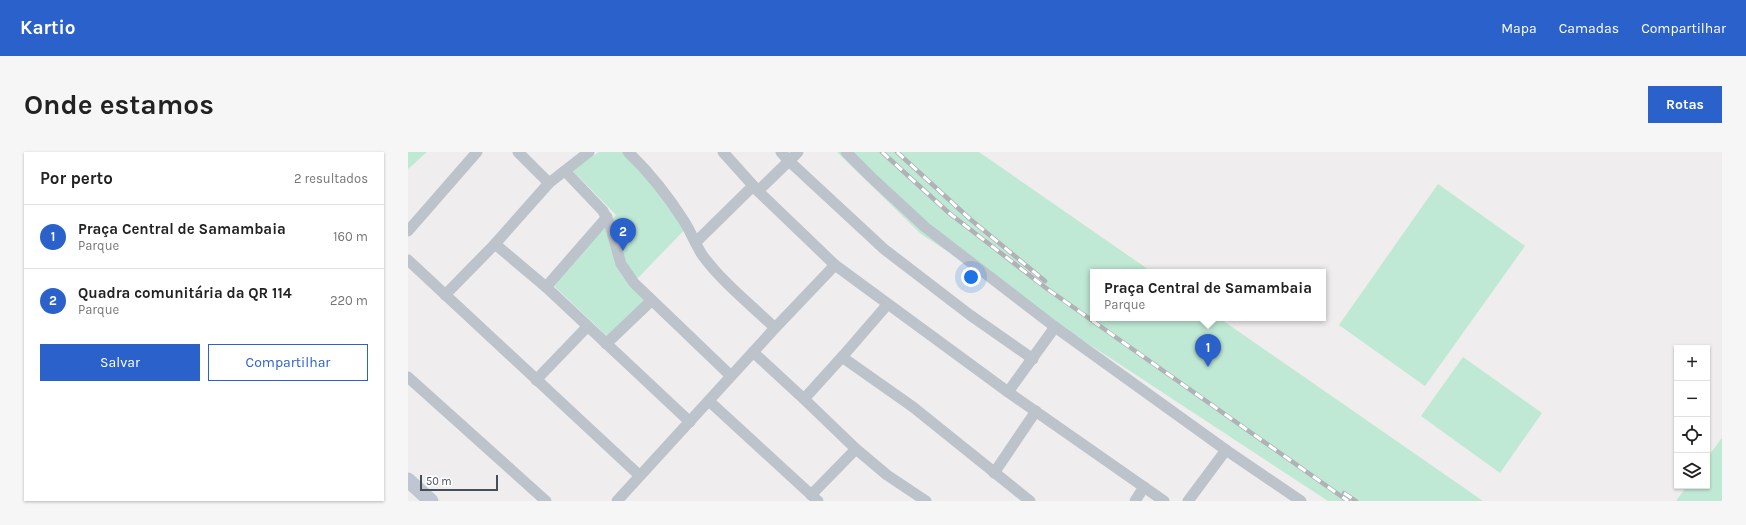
<!DOCTYPE html>
<html lang="pt">
<head>
<meta charset="utf-8">
<style>
	body { margin:0; font-family:Karla,sans-serif; background:#f6f6f6; color:#222 }
	.controls { position:absolute; right:12px; bottom:12px; display:grid; overflow:hidden; border-radius:0px; box-shadow:0 1px 3px #0004 }
	.controls button { width:36px; height:36px; display:grid; place-items:center; padding:0; border:0; border-bottom:1px solid #e0e0e0; background:#fff; color:#222; font:20px sans-serif }
	.scale { position:absolute; left:12px; bottom:10px; width:78px; box-sizing:border-box; padding-left:4px; border:2px solid #474e58; border-top:0; font-size:11px; line-height:14px; white-space:nowrap; color:#474e58; -webkit-text-stroke:3px #fff; paint-order:stroke }
	.you { position:absolute; left:563px; top:125px; width:14px; height:14px; margin:-10px; border:3px solid #fff; border-radius:50%; background:#1a73e8; box-shadow:0 0 0 6px #1a73e833 }
	.badge { display:grid; place-items:center; width:26px; height:26px; border-radius:50%; background:#2b61cb; color:#fff; font-size:13px; font-weight:700 }
	.pin { position:absolute; translate:-50% -33px; filter:drop-shadow(0 1px 2px #0008) }
	.pin::after { content:''; position:absolute; top:21px; width:14px; height:12px; background:inherit; clip-path:polygon(0 0,100% 0,50% 100%) }
	.popup { position:absolute; left:682px; top:117px; width:236px; height:52px; box-sizing:border-box; display:grid; place-content:center; border-radius:0px; background:#fff; filter:drop-shadow(0 1px 3px #0005); font-size:13px; white-space:nowrap; color:#767676 }
	.popup b { font-size:15px; color:#222 }
	.popup::after { content:''; position:absolute; left:50%; top:100%; margin-left:-8px; border:8px solid transparent; border-top-color:#fff }
	.list { margin:0; padding:0; list-style:none }
	h2 { display:flex; justify-content:space-between; align-items:center; height:52px; margin:0; padding:0 16px; font-size:17px }
	h2 small { font-size:13px; font-weight:400; color:#767676 }
	.list li { display:grid; grid-template-columns:26px 1fr auto; gap:12px; align-items:center; box-sizing:border-box; height:64px; padding:0 16px; border-top:1px solid #e0e0e0 }
	.list b { display:block; font-size:15px; white-space:nowrap }
	.list p { margin:0; font-size:13px; white-space:nowrap; color:#767676 }
	.list em { font-size:13px; font-style:normal; color:#767676 }
	.actions { display:flex; gap:8px; padding:12px 16px }
	.actions a { flex:1; padding:9px 0; border:1px solid #2b61cb; border-radius:0px; text-align:center; font-size:14px; color:#2b61cb }
	.actions .main { background:#2b61cb; color:#fff }
	.icon { flex:none; width:22px; height:22px; fill:none; stroke:currentColor; stroke-width:2; stroke-linecap:round; stroke-linejoin:round }
	.map { position:relative; flex:none; width:1314px; height:349px; overflow:hidden; border-radius:0px }
	header { display:flex; align-items:center; gap:24px; box-sizing:border-box; height:56px; padding:0 20px; background:#2b61cb; color:#fff }
	header strong { font-size:19px }
	nav { display:flex; gap:22px; margin-inline-start:auto; font-size:14px }
	.intro { display:flex; align-items:center; justify-content:space-between; box-sizing:border-box; height:96px; padding:0 24px }
	h1 { margin:0; font-size:28px }
	.button { padding:10px 18px; border-radius:0px; background:#2b61cb; color:#fff; font-size:14px; font-weight:700 }
	main { display:flex; gap:24px; padding:0 24px }
	aside { flex:1; background:#fff; border-radius:0px; box-shadow:0 1px 3px #0004 }
	.map>svg:first-child { display:block }
	.green { fill:#bfe9d4 }
	.lines { fill:none; stroke-linecap:round; stroke-linejoin:round }
	.street { stroke:#bcc3cb; stroke-width:11 }
	.secondary { stroke:#bfc6d2; stroke-width:15 }
	.rail-casing { stroke:#b0b2b6; stroke-width:4.5 }
	.rail { stroke:#fff; stroke-width:3; stroke-dasharray:9; stroke-linecap:butt }
</style>
</head>
<body>
<header>
<strong>Kartio</strong>
<nav><a>Mapa</a><a>Camadas</a><a>Compartilhar</a></nav>
</header>
<div class="intro"><h1>Onde estamos</h1><a class="button">Rotas</a></div>
<main>
<aside>
<h2>Por perto<small>2 resultados</small></h2>
<ul class="list">
<li><span class="badge">1</span><div><b>Praça Central de Samambaia</b><p>Parque</p></div><em>160 m</em></li>
<li><span class="badge">2</span><div><b>Quadra comunitária da QR 114</b><p>Parque</p></div><em>220 m</em></li>
</ul>
<div class="actions"><a class="main">Salvar</a><a>Compartilhar</a></div>
</aside>
<div class="map">
<svg width="1314" height="349" viewBox="0 0 1314 349">
	<rect width="100%" height="100%" fill="#efeded"/>
	<g class="green">
		<path d="M0,0H19L0,17Z"/>
		<path d="M191,0H224L283,71L228,128L243,146L202,187L144,132L208,63L164,18Z"/>
		<path d="M429,0H571L744,120H685V166H811L1075,349H920L513,82Z"/>
		<path d="M1030,32L1117,94L1017,234L931,173Z"/>
		<path d="M1055,205L1134,261L1092,321L1013,264Z"/>
		<path d="M1314,286V349H1268L1279,334H1299V306Z"/>
	</g>
	<g class="lines">
		<g class="street">
			<path d="M110,0L141,31"/>
			<path d="M220,0C241,20 260,44 276,69C283,80 288,94 295,104C315,131 343,153 367,176"/>
			<path d="M315,0L350,39L427,113L600,240L756,349"/>
			<path d="M390,0L381,9L476,97L562,163L625,207"/>
			<path d="M438,0L463,25L517,75L647,175L818,298L893,349"/>
			<path d="M157,19L195,59L202,73L213,112L226,131L323,224"/>
			<path d="M350,39L381,9L373,0"/>
			<path d="M0,79L69,0"/>
			<path d="M288,90L345,34"/>
			<path d="M87,92L141,31L181,0"/>
			<path d="M0,108L231,323"/>
			<path d="M138,135L199,65"/>
			<path d="M37,143L87,92L138,135L282,270"/>
			<path d="M198,192L243,149"/>
			<path d="M345,200L396,247L448,297L479,323L518,349"/>
			<path d="M434,205L479,153"/>
			<path d="M0,225L138,349"/>
			<path d="M128,228L179,175"/>
			<path d="M600,240L647,175"/>
			<path d="M396,247L434,205L505,255L622,349"/>
			<path d="M301,249L410,349"/>
			<path d="M586,321L628,259"/>
			<path d="M403,343L448,297"/>
			<path d="M209,349L367,176L427,113"/>
			<path d="M727,349L736,335"/>
			<path d="M780,349L818,298"/>
		</g>
		<path class="secondary" d="M0,328L23,349"/>
		<defs>
			<g id="rail">
				<path d="M474,0L541,61L638,136L940,349"/>
				<path d="M489,0L562,67L637,129"/>
				<path d="M936,341L948,349"/>
			</g>
		</defs>
		<use href="#rail" class="rail-casing"/>
		<use href="#rail" class="rail"/>
	</g>
</svg>
<div class="controls">
<button>+</button>
<button>−</button>
<button><svg class="icon" aria-label="locate" viewBox="0 0 24 24"><circle cx="12" cy="12" r="6"/><path d="M12 2v4M12 18v4M2 12h4M18 12h4"/></svg></button>
<button><svg class="icon" aria-label="layers" viewBox="0 0 24 24"><path d="M12 4l9 5-9 5-9-5zM3 14l9 5 9-5"/></svg></button>
</div>
<div class="scale">50 m</div>
<div class="you"></div>
<div class="pin badge" style="left:800px;top:215px">1</div>
<div class="popup"><b>Praça Central de Samambaia</b>Parque</div>
<div class="pin badge" style="left:215px;top:99px">2</div>
</div>
</main>
</body>
</html>
